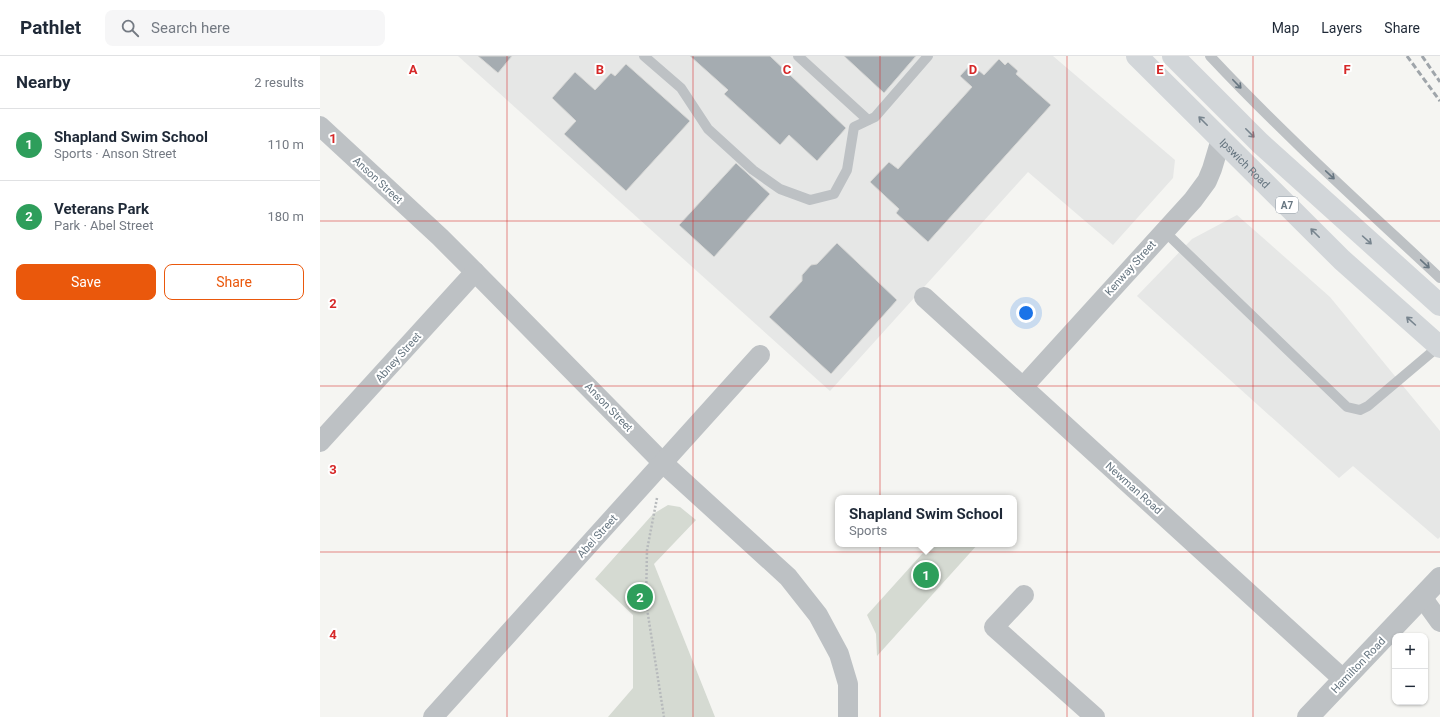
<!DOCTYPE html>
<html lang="en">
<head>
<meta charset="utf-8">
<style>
	body { margin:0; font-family:Roboto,sans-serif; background:#f6f6f7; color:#1f2937 }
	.controls { position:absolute; right:12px; bottom:12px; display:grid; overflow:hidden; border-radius:8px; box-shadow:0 1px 3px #0004 }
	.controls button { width:36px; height:36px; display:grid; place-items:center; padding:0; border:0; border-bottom:1px solid #e0e1e3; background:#fff; color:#1f2937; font:20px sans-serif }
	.you { position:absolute; left:706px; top:257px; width:14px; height:14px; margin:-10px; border:3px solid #fff; border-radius:50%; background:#1a73e8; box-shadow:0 0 0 6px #1a73e833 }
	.badge { display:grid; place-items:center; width:26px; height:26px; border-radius:50%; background:#ea580c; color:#fff; font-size:13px; font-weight:700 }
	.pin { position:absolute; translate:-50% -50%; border:2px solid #fff; box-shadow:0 1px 4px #0006 }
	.popup { position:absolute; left:515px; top:439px; width:182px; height:52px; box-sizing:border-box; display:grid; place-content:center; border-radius:8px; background:#fff; filter:drop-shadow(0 1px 3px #0005); font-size:13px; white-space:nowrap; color:#747a83 }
	.popup b { font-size:15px; color:#1f2937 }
	.popup::after { content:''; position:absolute; left:50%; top:100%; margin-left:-8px; border:8px solid transparent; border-top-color:#fff }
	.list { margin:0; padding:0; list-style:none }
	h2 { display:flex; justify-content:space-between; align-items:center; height:52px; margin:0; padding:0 16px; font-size:17px }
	h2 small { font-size:13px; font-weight:400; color:#747a83 }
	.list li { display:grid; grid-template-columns:26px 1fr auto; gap:12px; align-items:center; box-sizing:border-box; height:72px; padding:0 16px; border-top:1px solid #e0e1e3 }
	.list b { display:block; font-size:15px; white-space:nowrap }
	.list p { margin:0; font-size:13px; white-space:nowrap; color:#747a83 }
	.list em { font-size:13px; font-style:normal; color:#747a83 }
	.actions { display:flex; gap:8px; padding:12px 16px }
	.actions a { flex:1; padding:9px 0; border:1px solid #ea580c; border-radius:8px; text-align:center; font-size:14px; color:#ea580c }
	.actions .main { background:#ea580c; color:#fff }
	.icon { flex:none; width:22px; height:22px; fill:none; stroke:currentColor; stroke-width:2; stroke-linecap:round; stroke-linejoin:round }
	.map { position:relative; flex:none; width:1120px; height:661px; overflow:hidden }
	header { display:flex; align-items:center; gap:24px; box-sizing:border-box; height:56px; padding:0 20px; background:#fff; border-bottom:1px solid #e0e1e3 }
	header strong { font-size:19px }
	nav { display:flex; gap:22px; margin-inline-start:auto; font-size:14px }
	.search { width:280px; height:36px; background:#f6f6f7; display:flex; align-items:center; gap:10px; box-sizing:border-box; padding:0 14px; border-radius:8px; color:#747a83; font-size:15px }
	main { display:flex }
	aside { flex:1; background:#fff }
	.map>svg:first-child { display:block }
	.built { fill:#e6e7e6 }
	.green { fill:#d5dad2 }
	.building { fill:#a5acb1; stroke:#d7d7d5 }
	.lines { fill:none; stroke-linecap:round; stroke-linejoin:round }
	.path { stroke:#b7babc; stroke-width:2.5; stroke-dasharray:2 2; stroke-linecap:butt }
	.service { stroke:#bdc1c4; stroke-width:10 }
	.minor { stroke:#bdc1c4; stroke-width:20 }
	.tertiary { stroke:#bdc1c4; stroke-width:22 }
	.trunk { stroke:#d2d6d9; stroke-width:22 }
	.rail { stroke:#9fa5aa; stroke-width:3; stroke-dasharray:6 3; stroke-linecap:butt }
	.oneway { stroke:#677681 }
	.oneway2 { stroke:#77848e }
	.grid { fill:none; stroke:#d62828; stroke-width:1; stroke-opacity:0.55 }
	.labels { text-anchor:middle; stroke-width:4; stroke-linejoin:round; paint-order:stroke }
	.shield { fill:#fff; stroke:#959fa7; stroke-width:1 }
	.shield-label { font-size:10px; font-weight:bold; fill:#677681 }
	.street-label { font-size:11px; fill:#677681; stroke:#fff }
	.grid-label { font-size:13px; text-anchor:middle; font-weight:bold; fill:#d62828; stroke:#fff; stroke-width:4; stroke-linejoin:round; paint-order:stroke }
</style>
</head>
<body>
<header>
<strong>Pathlet</strong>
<div class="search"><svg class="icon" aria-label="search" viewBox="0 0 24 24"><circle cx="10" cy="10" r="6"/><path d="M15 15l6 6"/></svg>Search here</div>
<nav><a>Map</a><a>Layers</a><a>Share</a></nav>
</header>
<main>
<aside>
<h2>Nearby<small>2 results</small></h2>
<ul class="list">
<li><span class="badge" style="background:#2e9e5b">1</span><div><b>Shapland Swim School</b><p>Sports · Anson Street</p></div><em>110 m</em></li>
<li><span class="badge" style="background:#2e9e5b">2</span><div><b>Veterans Park</b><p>Park · Abel Street</p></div><em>180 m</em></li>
</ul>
<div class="actions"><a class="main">Save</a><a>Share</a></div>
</aside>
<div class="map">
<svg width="1120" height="661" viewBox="0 0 1120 661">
	<rect width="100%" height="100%" fill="#f5f5f2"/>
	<g class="built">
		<path d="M138,0H733L855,104L853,122L793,189L708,116L510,335Z"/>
		<path d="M917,159L1010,241L1120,375V481L1118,483L1033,410L1019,422L817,240L872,183Z"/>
	</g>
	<g class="green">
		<path d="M348,449L360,451L376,464L334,508L395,661H288L313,632V559L275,523L333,458Z"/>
		<path d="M611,488H658L557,600L556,578L547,559Z"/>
	</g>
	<g class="building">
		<path d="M158,0H192L178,17Z"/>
		<path d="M370,0H450L526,72L497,105L469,79L460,89L404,38L408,34Z"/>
		<path d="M524,0H596L564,37Z"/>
		<path d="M679,3L685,9L688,6L698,15L696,18L731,49L608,186L576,157L579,153L550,126L569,106L578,113L652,31L640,20L651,8L664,19Z"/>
		<path d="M306,8L370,65L306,135L244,78L256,65L232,42L255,16L275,34L291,17L295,20Z"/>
		<path d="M416,107L450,138L394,201L359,169Z"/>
		<path d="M517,187L577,244L511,318L449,261L482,225V219L491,209L497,208Z"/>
	</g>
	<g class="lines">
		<path class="path" d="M337,442L327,494L326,546L344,661"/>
		<g class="service">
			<path d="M324,0L361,32L388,73L433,114L460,133L490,144L514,138L527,114L534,71L555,61L608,0"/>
			<path d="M478,0L548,64"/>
			<path d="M890,0C963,78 1042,149 1120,222"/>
			<path d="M844,175L1027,351L1040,354L1048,350L1119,290"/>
		</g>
		<g class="minor">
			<path d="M0,70L120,181L155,216L343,407L468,521L498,559L519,598L528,628V661"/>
			<path d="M604,241L1024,624"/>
			<path d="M703,331L873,144L887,125L892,113L901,83"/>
			<path d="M0,386L155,216"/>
			<path d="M704,539L674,571L775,661"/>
			<path d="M1102,541L1120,566"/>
			<path d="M113,661L440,299"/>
		</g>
		<path class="tertiary" d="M988,661L1120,522"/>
		<g class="trunk">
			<path id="s1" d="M817,0L1022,204L1120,291"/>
			<path d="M853,0L940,87L1120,249"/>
		</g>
		<g class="rail">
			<path d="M1087,0L1120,45"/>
			<path d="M1102,0L1120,26"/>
		</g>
	</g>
	<defs><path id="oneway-shaft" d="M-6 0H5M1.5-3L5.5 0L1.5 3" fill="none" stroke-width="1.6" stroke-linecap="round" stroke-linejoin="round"/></defs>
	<g class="oneway">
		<use href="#oneway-shaft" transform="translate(917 28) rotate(46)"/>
		<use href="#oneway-shaft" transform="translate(1010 119) rotate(43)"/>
		<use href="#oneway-shaft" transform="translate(1105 208) rotate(43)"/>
	</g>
	<g class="oneway2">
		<use href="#oneway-shaft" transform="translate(883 65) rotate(-135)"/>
		<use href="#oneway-shaft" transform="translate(930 77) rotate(45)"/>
		<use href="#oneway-shaft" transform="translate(995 177) rotate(-135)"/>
		<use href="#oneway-shaft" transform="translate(1047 184) rotate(42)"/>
		<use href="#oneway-shaft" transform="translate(1091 265) rotate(-138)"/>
	</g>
	<path class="grid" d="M187,0V661M373,0V661M560,0V661M747,0V661M933,0V661M0,165H1120M0,330H1120M0,496H1120"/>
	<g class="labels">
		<rect class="shield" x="956" y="141" width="22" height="16" rx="3"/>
		<g class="shield-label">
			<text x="967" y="153">A7</text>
		</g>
		<g class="street-label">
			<text dy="4" stroke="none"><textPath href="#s1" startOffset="152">Ipswich Road</textPath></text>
			<text transform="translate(58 124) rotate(43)" y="4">Anson Street</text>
			<text transform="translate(810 212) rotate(-48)" y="4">Kenway Street</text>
			<text transform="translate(78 301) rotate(-48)" y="4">Abney Street</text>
			<text transform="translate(289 351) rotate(46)" y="4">Anson Street</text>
			<text transform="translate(814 432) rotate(42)" y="4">Newman Road</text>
			<text transform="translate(277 480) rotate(-48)" y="4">Abel Street</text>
			<text transform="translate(1038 609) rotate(-46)" y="4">Hamilton Road</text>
		</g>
	</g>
	<g class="grid-label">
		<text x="93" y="18">A</text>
		<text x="280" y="18">B</text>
		<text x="467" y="18">C</text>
		<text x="653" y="18">D</text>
		<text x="840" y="18">E</text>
		<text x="1027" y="18">F</text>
		<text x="13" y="87">1</text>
		<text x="13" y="252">2</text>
		<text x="13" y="418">3</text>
		<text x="13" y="583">4</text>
	</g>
</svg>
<div class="controls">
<button>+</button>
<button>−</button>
</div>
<div class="you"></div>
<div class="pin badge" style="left:606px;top:519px;background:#2e9e5b">1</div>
<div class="popup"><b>Shapland Swim School</b>Sports</div>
<div class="pin badge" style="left:320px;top:541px;background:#2e9e5b">2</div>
</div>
</main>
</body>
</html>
